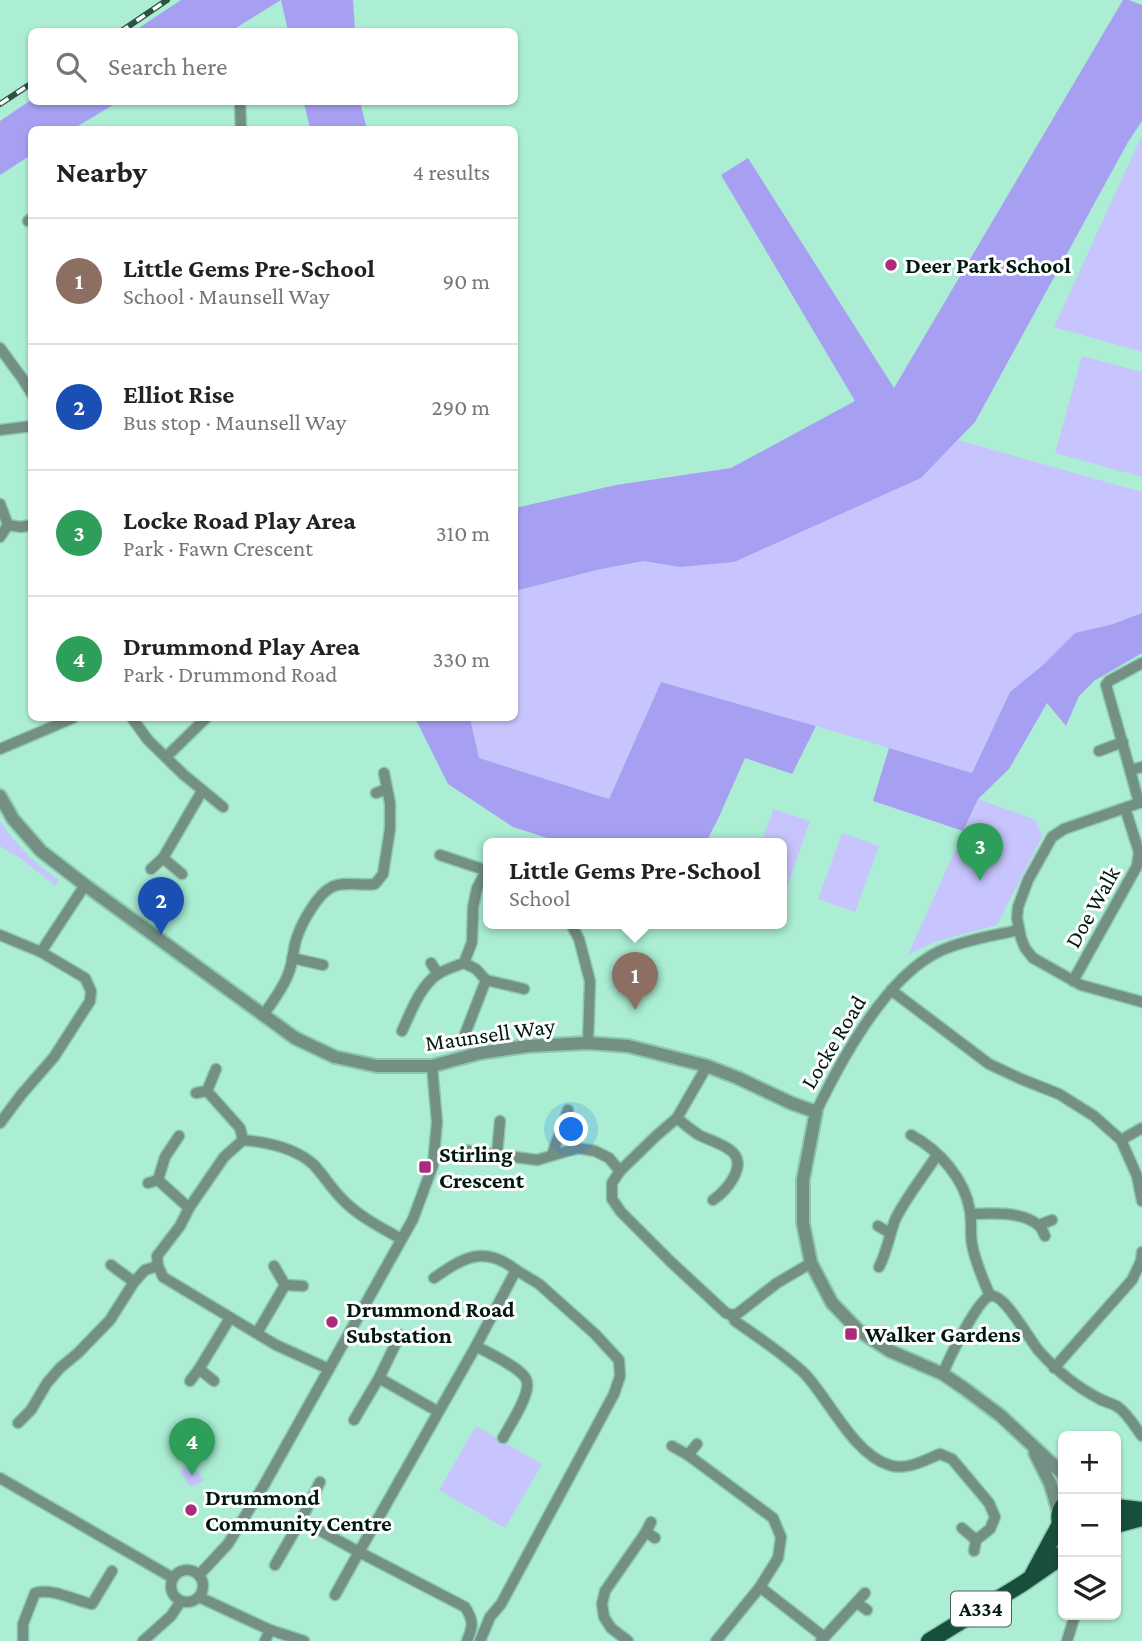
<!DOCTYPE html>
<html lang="en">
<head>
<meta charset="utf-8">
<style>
	body { margin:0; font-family:"Crimson Pro",serif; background:#f2f2f2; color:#222 }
	.controls { position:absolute; right:21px; bottom:21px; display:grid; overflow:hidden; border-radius:10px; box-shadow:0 2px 5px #0004 }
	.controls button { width:63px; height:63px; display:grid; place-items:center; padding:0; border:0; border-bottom:2px solid #e0e0e0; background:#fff; color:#222; font:35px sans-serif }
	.you { position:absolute; left:572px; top:1130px; width:24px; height:24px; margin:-18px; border:5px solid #fff; border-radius:50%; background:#1a73e8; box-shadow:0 0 0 10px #1a73e833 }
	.badge { display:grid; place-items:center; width:46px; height:46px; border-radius:50%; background:#ab2c7b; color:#fff; font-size:23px; font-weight:700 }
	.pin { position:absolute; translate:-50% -58px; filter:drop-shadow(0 2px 4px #0008) }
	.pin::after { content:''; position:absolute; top:37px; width:24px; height:21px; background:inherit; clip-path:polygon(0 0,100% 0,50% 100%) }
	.popup { position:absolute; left:483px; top:838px; width:304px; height:91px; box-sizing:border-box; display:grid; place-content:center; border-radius:10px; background:#fff; filter:drop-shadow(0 2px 5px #0005); font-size:23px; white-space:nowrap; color:#767676 }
	.popup b { font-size:26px; color:#222 }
	.popup::after { content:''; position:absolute; left:50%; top:100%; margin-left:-14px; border:14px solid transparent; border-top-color:#fff }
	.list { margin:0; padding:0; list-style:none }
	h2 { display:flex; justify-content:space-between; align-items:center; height:91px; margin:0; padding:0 28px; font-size:30px }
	h2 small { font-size:23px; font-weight:400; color:#767676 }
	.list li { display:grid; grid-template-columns:46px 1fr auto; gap:21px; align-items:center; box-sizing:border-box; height:126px; padding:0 28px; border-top:2px solid #e0e0e0 }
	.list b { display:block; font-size:26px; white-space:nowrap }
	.list p { margin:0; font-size:23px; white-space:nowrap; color:#767676 }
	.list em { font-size:23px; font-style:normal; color:#767676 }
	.icon { flex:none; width:38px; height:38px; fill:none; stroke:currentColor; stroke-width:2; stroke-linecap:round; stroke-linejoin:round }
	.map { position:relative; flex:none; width:1142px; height:1641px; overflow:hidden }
	.search { position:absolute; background:#fff; box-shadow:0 2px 5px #0004; left:28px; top:28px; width:490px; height:77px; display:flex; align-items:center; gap:18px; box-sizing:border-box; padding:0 24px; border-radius:10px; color:#767676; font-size:26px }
	.panel { position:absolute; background:#fff; box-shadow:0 2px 5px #0004; left:28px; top:126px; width:490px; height:595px; border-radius:10px }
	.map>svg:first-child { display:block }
	.green { fill:#c8c5fe }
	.forest { fill:#a7a0f2 }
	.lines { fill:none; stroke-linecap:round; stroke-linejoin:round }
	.minor-casing { stroke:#8cc8b0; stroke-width:13 }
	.tertiary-casing { stroke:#8cc8b0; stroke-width:16 }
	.primary-casing { stroke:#8cc8b0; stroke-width:19 }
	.minor { stroke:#748f83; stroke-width:10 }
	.tertiary { stroke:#748f83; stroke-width:12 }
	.primary { stroke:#174e3c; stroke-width:16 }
	.rail-casing { stroke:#2d5144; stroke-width:6 }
	.rail { stroke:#fefefe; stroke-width:3.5; stroke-dasharray:10; stroke-linecap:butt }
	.poi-dot { fill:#ab2c7b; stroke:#fefefe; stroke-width:2.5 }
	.labels { text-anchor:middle; stroke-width:6; stroke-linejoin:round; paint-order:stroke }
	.shield { fill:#fefefe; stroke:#4c5e57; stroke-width:2 }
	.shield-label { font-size:21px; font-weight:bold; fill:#001910 }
	.poi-label { font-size:23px; font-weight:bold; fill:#001910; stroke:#fefefe; text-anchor:start }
	.street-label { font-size:23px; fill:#001910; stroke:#fefefe }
</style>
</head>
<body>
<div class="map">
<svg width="1142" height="1641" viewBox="0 0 1142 1641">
	<rect width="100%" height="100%" fill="#abeed3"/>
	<g class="green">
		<path d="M1142,135V352L1054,327Z"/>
		<path d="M1082,356L1142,372V477L1055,453Z"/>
		<path d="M958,440L1142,492V613L1110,625L1043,665L1010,692L972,773L816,726L661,682L609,799L479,758L470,718H514L515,591L597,570L643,561L680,567L880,495L921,478Z"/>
		<path d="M978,799L1036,820L1042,837L997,925L934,942L908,955Z"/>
		<path d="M773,809L810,821L787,888L782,887V844H761Z"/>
		<path d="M0,821C17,846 34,863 59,880L56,886L21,859L0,846Z"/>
		<path d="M842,833L879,846L855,912L818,899Z"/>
		<path d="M476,1426L542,1464L505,1528L439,1490Z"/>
		<path d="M193,1466L204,1480L197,1485L190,1486L180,1472L186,1467Z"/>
	</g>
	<g class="forest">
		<path d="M181,0H353L355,31H288L281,0L231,31H134Z"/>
		<path d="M1123,0H1129L1142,5V121L1128,142L975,422L921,478L734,562L680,567L643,561L597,570L515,591V508L616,485L731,468L855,401L721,175L748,158L894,388Z"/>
		<path d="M31,100L32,102H118L73,129L32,130L31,155L0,175V121Z"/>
		<path d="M304,102H360L367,129H310Z"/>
		<path d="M1142,613V653L1094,681L1079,696L1066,726L1047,703L1009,769L978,799L963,831L873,801L889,748L972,773L1010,692L1043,665L1075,633L1110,625Z"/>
		<path d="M661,682L816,726L792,774L745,758L718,819L705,844H566L513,827L448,784L415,718H470L479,758L609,799Z"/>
	</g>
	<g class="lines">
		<defs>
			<g id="minor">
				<path d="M240,102L241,130"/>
				<path d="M28,221L32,218"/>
				<path d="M0,348L22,378L32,394"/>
				<path d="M0,430L32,426"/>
				<path d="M0,504L8,525L0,537"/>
				<path d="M8,525L21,527L32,525"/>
				<path d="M132,718L148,740L184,775L223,807"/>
				<path d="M0,749L73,718"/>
				<path d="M1099,751L1123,742"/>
				<path d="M166,757L206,718"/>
				<path d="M1142,767L1130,770L1139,803L1142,802"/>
				<path d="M1130,770L1106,685L1109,681L1142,663"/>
				<path d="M376,793L387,789"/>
				<path d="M1139,803L1064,829L1052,837L1028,880L1018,907L1017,918L1021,938L1025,948L1033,958L1081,985L1142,1002"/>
				<path d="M440,855L488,871"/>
				<path d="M163,858L182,874"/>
				<path d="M151,869L163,858L202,791"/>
				<path d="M571,924L579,939L590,981L588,1043"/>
				<path d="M0,935L41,952L85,978L91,991L90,1001L54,1057L21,1095L0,1123"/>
				<path d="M41,952L85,885"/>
				<path d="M292,958L323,965"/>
				<path d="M431,963L438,974"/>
				<path d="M464,963L476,969L486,980L524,989"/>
				<path d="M1073,981L1137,866L1139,852L1125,808"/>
				<path d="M891,990L989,1064L1021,1079L1059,1094L1094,1116L1121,1140L1137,1176L1142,1201"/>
				<path d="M264,1014C273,1001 284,987 289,972C293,962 293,950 296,940C301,924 317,894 332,887C343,881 362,886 375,884L383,874L390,829V803L384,773"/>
				<path d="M402,1031C411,1012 420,986 438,974C446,969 456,966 464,963L472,942L473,907L477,888L486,871"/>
				<path d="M465,1034L486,980"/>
				<path d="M707,1066L677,1118L656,1136L620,1171L612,1183V1199L621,1212L671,1262L726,1313L732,1315L737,1314L777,1283L811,1263"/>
				<path d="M207,1091L216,1069"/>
				<path d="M196,1093L207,1091L240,1128L243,1140"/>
				<path d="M816,1112C841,1060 886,976 940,951C964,940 993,936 1018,930"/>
				<path d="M677,1118C684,1124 691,1130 699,1135C709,1140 721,1143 730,1150C750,1164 726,1191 713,1200"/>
				<path d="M911,1135C939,1150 965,1179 970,1211C972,1222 970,1233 972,1244C975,1262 983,1279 990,1296"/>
				<path d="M179,1136L165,1157L158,1180L189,1208"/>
				<path d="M1121,1140L1142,1128"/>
				<path d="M463,1150L537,1160L578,1148L595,1151L609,1158L620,1171"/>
				<path d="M497,1154L500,1121"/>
				<path d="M552,1155L568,1110"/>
				<path d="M148,1183L158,1180"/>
				<path d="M971,1214C990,1213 1024,1211 1039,1226C1042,1228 1043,1232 1045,1236"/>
				<path d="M1039,1225L1052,1220"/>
				<path d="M878,1226L890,1233"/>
				<path d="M111,1265L134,1282"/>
				<path d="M879,1267C887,1252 889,1236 895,1220C904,1200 925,1174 937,1155"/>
				<path d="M434,1278C464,1257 484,1245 516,1270"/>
				<path d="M285,1285L303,1286"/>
				<path d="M732,1315L735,1321C759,1338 784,1354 805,1374C830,1401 853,1453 889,1465C906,1471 925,1460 940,1454L952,1459L989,1503L995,1517L990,1529L976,1540L962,1528"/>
				<path d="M257,1333L285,1285L274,1266"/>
				<path d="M476,1346C488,1353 520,1367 526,1379C533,1392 509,1426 503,1438"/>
				<path d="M1054,1368L1132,1280L1141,1261L1142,1252"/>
				<path d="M199,1369L214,1381"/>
				<path d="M329,1369L276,1345L163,1277L158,1266L157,1256L180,1226L189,1208L224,1157L243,1140C266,1142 296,1148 314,1165C325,1177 333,1191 346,1203C362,1218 382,1228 401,1239"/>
				<path d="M943,1374C948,1360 978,1299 990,1296C1004,1292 1030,1341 1039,1351C1056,1370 1075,1386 1098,1398C1104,1402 1112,1403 1118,1407C1128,1414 1135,1427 1142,1436"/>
				<path d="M379,1378L437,1411"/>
				<path d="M190,1381L199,1369L230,1318"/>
				<path d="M354,1420L379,1378L400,1335"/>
				<path d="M18,1423L31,1410L47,1383L60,1368L78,1353L110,1320L134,1282L145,1270L158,1266"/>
				<path d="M672,1446L688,1455L773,1518L781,1537L778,1558L760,1587L716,1641"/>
				<path d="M688,1455L697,1444"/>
				<path d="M0,1478L173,1578"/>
				<path d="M301,1520L359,1552L335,1595"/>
				<path d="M646,1532L651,1522"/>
				<path d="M974,1551L976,1540"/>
				<path d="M275,1565L301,1520L320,1482"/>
				<circle cx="187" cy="1586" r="16"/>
				<path d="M199,1575L228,1544L264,1485L413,1219L433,1165L437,1122L432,1066"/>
				<path d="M760,1587L824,1637"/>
				<path d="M199,1597L270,1630L304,1641"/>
				<path d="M857,1603L867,1610"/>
				<path d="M23,1641V1624L35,1593C54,1588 73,1600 92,1604L112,1571"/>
				<path d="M143,1641L171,1616L181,1601"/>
				<path d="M265,1641L270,1630"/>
				<path d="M467,1641C473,1626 474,1621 465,1607L359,1552L476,1346L516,1270L539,1284L595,1334L619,1360L620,1376L614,1394L501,1604L490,1617L480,1641"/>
				<path d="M628,1641L611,1628L604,1617L602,1604L605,1591L646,1532L655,1538"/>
				<path d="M821,1641L865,1593"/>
				<path d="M1067,1641L1075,1615"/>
			</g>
			<g id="tertiary">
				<path d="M0,796L13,819L41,851L85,885L295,1038L335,1057L377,1066H432L480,1053L528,1046L588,1043L628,1046L707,1066L738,1078L791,1103L816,1112L803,1180V1223L811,1263L832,1303L858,1330L890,1351L943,1374L965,1389L1001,1416L1063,1474"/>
				<path d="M1035,1453L1050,1483L1059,1513"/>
			</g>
			<g id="primary">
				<path d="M1063,1506C1058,1514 1058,1521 1063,1529"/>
				<path d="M1116,1507L1142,1510"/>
				<path d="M1116,1525L1142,1518"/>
				<path d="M1033,1574L1060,1524"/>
				<path d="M929,1641L1022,1584L1051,1564L1063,1553"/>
			</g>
		</defs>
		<use href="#minor" class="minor-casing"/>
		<use href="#tertiary" class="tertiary-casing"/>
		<use href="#primary" class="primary-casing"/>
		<use href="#minor" class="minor"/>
		<use href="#tertiary" class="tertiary"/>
		<use href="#primary" class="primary"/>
		<defs>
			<g id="rail">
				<path d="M120,32L167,0"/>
				<path d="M0,104L32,83"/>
			</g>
		</defs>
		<use href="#rail" class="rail-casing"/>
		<use href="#rail" class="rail"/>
	</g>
	<g class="poi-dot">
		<circle cx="891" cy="265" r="7"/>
		<rect x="418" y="1160" width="14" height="14" rx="3.5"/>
		<circle cx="332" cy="1322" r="7"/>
		<rect x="844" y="1327" width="14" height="14" rx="3.5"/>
		<circle cx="191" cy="1510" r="7"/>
	</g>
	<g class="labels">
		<rect class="shield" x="951" y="1591.5" width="60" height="35" rx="5"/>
		<g class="shield-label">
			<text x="981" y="1616">A334</text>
		</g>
		<g class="poi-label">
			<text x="905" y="273">Deer Park School</text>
			<text x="439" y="1162">Stirling<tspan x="439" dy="26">Crescent</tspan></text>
			<text x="346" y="1317">Drummond Road<tspan x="346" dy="26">Substation</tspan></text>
			<text x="865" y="1342">Walker Gardens</text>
			<text x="205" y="1505">Drummond<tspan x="205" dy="26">Community Centre</tspan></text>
		</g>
		<g class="street-label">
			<text transform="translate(1092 907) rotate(-61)" y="8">Doe Walk</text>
			<text transform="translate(490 1034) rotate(-8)" y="8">Maunsell Way</text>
			<text transform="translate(833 1042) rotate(-59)" y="8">Locke Road</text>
		</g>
	</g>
</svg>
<div class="controls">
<button>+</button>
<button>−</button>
<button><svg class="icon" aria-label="layers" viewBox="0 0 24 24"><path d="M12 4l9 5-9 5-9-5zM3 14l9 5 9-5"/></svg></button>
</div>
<div class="you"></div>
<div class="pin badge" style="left:635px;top:1010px;background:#8d6e63">1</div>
<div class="popup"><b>Little Gems Pre-School</b>School</div>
<div class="pin badge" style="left:161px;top:935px;background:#1a4fb4">2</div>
<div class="pin badge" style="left:980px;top:881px;background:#2e9e5b">3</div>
<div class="pin badge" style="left:192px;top:1476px;background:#2e9e5b">4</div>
<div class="search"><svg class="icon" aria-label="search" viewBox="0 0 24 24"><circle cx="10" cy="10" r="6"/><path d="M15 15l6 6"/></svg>Search here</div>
<section class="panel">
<h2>Nearby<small>4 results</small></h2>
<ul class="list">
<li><span class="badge" style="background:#8d6e63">1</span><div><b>Little Gems Pre-School</b><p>School · Maunsell Way</p></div><em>90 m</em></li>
<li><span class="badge" style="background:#1a4fb4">2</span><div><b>Elliot Rise</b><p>Bus stop · Maunsell Way</p></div><em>290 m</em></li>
<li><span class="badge" style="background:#2e9e5b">3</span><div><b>Locke Road Play Area</b><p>Park · Fawn Crescent</p></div><em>310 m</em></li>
<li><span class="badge" style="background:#2e9e5b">4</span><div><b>Drummond Play Area</b><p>Park · Drummond Road</p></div><em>330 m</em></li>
</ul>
</section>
</div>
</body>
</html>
